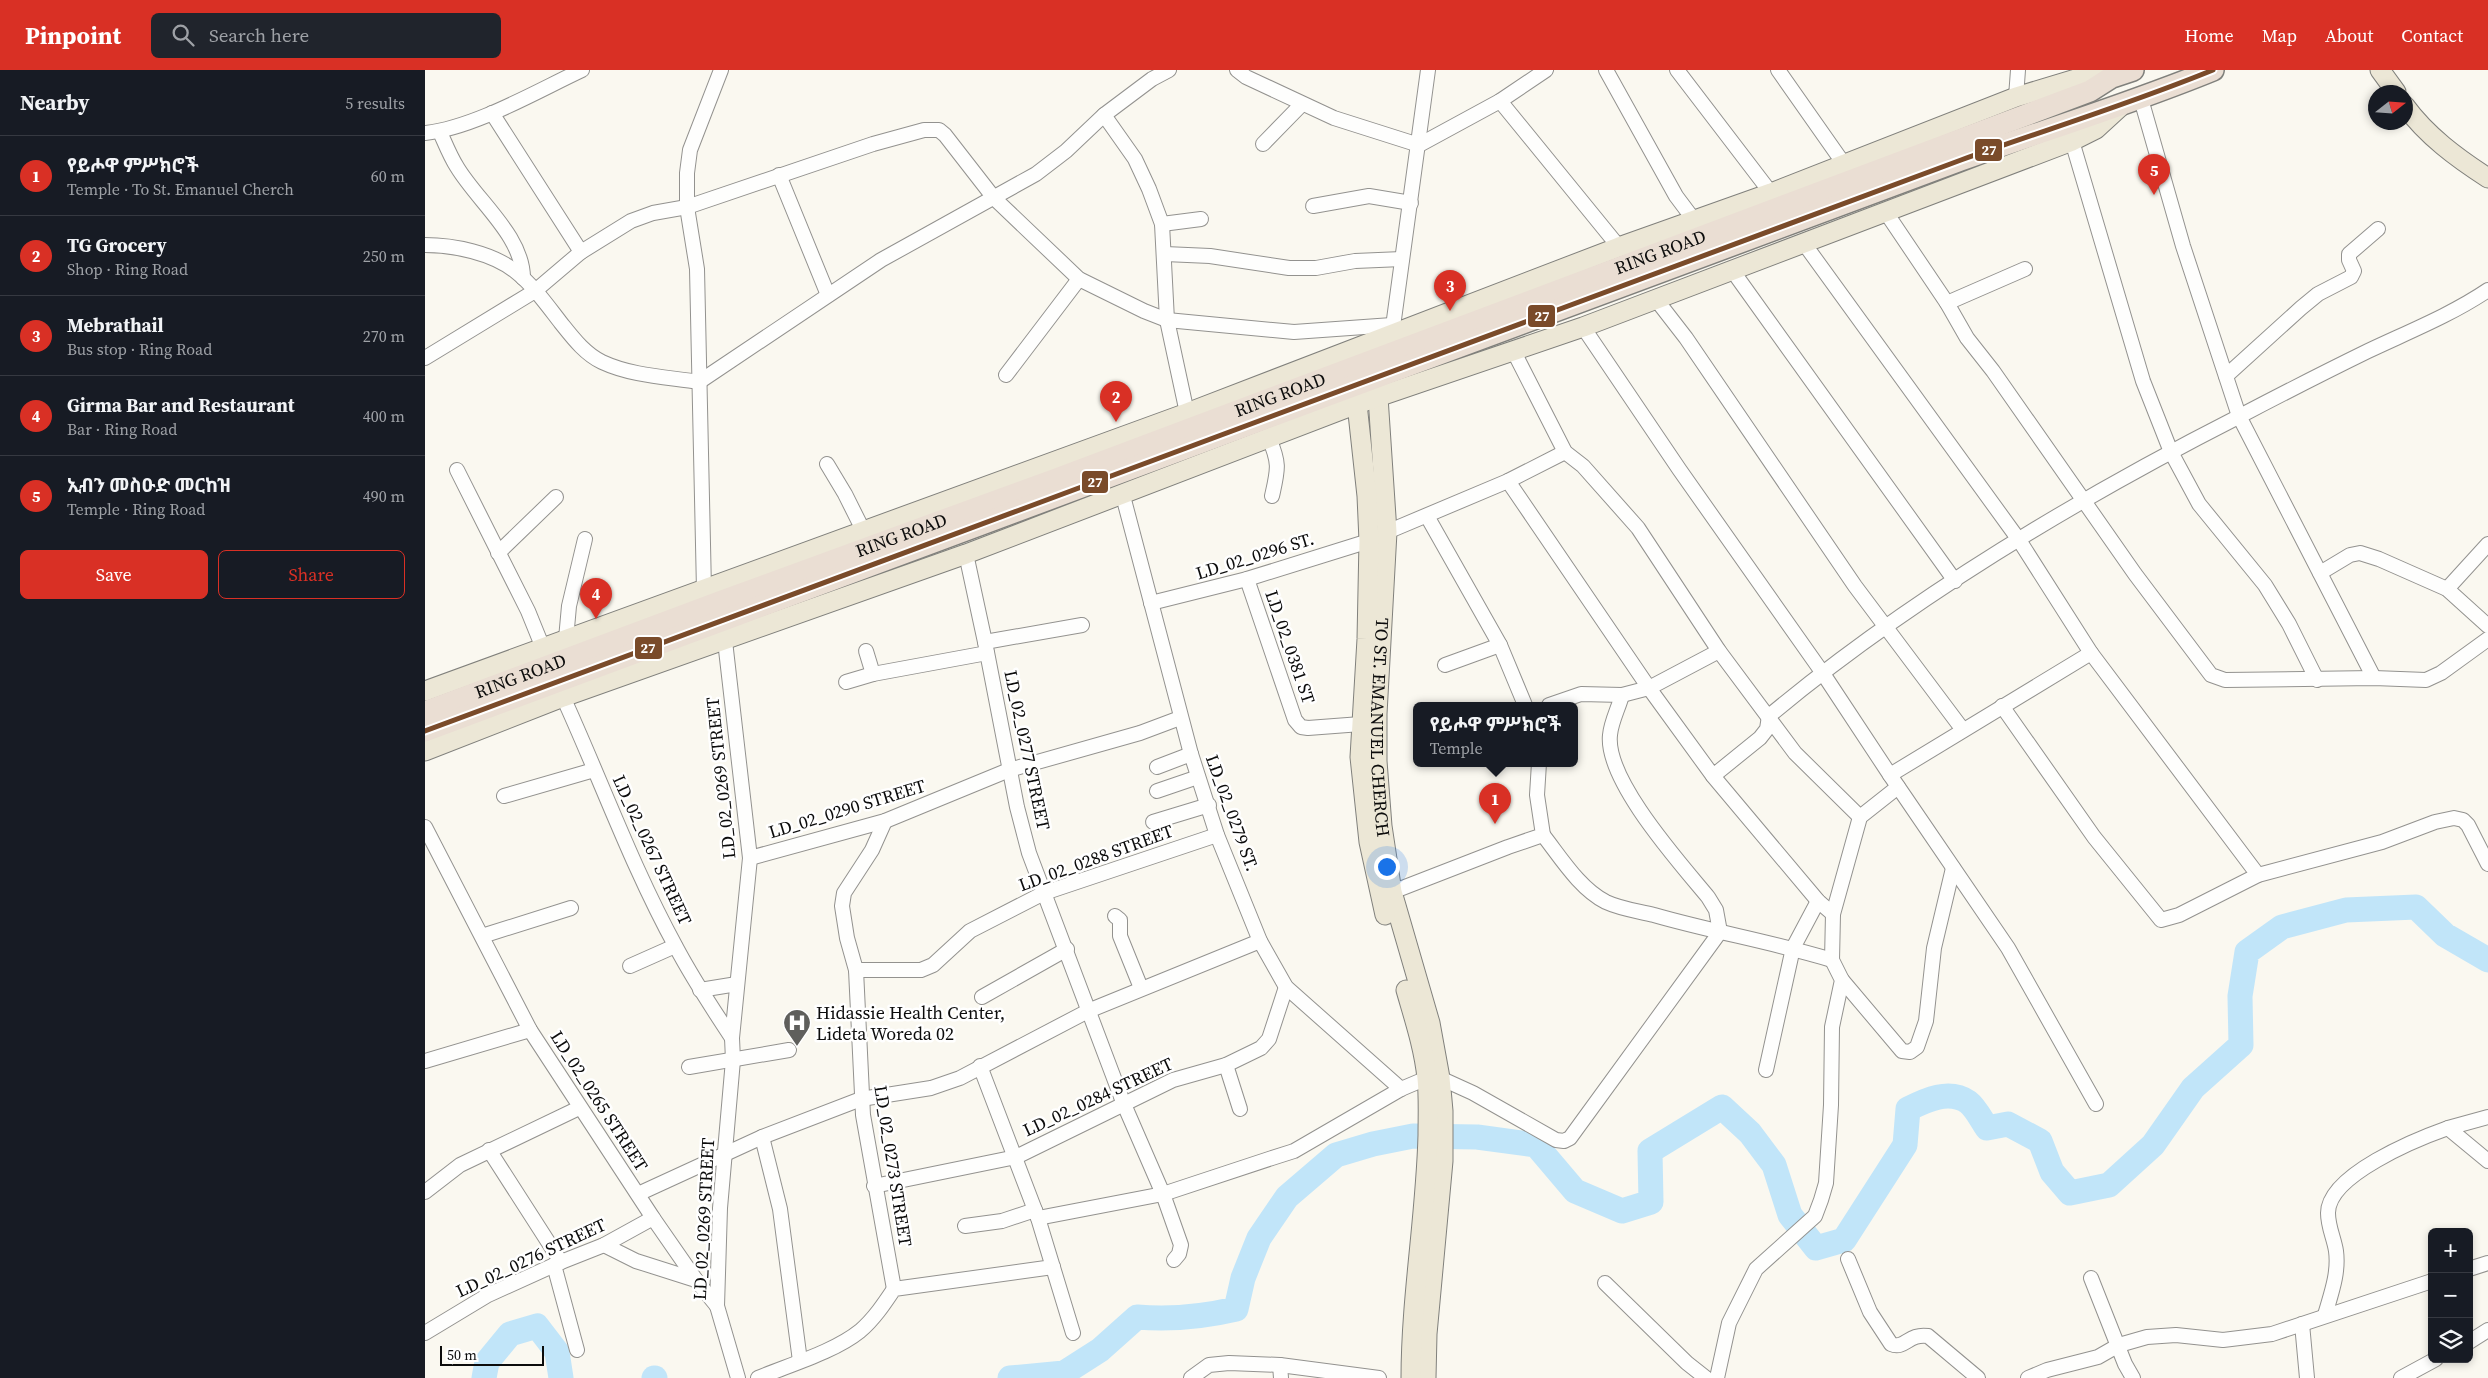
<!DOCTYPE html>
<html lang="en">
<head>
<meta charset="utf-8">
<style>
	body { margin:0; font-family:"Source Serif 4","Noto Sans Ethiopic",serif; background:#20242c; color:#f1f3f6 }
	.controls { position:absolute; right:15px; bottom:15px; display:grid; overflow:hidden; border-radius:8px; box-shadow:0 2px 8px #0003 }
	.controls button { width:45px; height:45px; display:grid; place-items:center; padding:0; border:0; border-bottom:1px solid #363941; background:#171b24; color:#f1f3f6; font:25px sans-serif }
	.compass { position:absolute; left:1943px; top:15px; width:45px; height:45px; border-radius:50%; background:#171b24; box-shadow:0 2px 8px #0003; rotate:73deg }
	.scale { position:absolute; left:15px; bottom:12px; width:104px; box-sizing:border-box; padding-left:5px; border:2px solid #0c0c0c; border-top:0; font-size:14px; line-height:18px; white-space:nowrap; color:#0c0c0c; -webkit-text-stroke:4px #fff; paint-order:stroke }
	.you { position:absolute; left:961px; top:796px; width:18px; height:18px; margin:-12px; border:4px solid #fff; border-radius:50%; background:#1a73e8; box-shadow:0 0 0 8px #1a73e833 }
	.badge { display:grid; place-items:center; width:32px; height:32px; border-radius:50%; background:#d93025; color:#fff; font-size:16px; font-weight:700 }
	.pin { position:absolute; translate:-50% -41px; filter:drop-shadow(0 1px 2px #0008) }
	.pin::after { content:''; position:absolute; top:26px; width:18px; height:15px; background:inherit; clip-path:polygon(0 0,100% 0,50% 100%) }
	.popup { position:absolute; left:988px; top:632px; width:165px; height:65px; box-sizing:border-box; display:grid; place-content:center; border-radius:8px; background:#171b24; filter:drop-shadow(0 1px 4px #0005); font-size:16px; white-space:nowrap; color:#9ea1a6 }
	.popup b { font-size:19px; color:#f1f3f6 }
	.popup::after { content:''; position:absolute; left:50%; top:100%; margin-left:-10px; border:10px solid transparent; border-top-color:#171b24 }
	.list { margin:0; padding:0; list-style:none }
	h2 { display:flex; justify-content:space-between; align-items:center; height:65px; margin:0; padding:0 20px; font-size:21px }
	h2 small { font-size:16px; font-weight:400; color:#9ea1a6 }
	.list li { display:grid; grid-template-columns:32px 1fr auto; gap:15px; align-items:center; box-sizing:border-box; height:80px; padding:0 20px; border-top:1px solid #363941 }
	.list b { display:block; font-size:19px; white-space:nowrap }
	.list p { margin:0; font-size:16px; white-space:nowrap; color:#9ea1a6 }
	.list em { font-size:16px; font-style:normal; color:#9ea1a6 }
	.actions { display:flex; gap:10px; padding:15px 20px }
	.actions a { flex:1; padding:11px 0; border:1px solid #d93025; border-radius:8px; text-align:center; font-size:18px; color:#d93025 }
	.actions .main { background:#d93025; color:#fff }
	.icon { flex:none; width:28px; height:28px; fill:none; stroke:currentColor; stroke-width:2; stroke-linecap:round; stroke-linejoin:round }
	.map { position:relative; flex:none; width:2063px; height:1308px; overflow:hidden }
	header { display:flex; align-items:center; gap:30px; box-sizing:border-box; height:70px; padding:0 25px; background:#d93025; color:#fff }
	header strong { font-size:24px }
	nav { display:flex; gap:28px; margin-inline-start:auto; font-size:18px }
	.search { width:350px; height:45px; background:#20242c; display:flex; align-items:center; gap:12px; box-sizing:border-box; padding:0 18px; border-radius:8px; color:#9ea1a6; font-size:19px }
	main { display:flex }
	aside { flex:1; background:#171b24 }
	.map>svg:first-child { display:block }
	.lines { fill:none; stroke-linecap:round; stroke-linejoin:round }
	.river { stroke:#c1e5f9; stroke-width:25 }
	.minor-casing { stroke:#93928f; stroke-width:16 }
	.major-casing { stroke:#80807c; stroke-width:21 }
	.highway-casing { stroke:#80807c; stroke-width:24 }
	.minor { stroke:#fefefd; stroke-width:14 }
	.major { stroke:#ece7d6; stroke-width:19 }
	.highway { stroke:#eaded3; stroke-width:21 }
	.bus-1-casing { stroke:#fff; stroke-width:9 }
	.bus-1 { stroke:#7a4b2a; stroke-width:5 }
	.labels { text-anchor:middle; stroke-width:5; stroke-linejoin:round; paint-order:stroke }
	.street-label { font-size:18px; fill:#0c0c0c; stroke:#fff }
	.poi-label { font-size:18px; fill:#0c0c0c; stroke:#fff; text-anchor:start }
	.line-badge { stroke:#fff; stroke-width:2 }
	.badge-label { font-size:14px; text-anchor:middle; font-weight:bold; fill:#fff }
</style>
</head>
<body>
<header>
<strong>Pinpoint</strong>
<div class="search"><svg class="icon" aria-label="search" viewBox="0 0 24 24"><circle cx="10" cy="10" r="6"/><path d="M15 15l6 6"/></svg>Search here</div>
<nav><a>Home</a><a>Map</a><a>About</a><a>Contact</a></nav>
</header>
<main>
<aside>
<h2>Nearby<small>5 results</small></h2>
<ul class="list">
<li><span class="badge">1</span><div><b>የይሖዋ ምሥክሮች</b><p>Temple · To St. Emanuel Cherch</p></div><em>60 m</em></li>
<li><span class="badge">2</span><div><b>TG Grocery</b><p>Shop · Ring Road</p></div><em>250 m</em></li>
<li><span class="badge">3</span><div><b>Mebrathail</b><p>Bus stop · Ring Road</p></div><em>270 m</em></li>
<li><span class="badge">4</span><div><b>Girma Bar and Restaurant</b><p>Bar · Ring Road</p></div><em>400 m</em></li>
<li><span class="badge">5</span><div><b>ኢብን መስዑድ መርከዝ</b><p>Temple · Ring Road</p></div><em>490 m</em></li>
</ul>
<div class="actions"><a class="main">Save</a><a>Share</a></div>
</aside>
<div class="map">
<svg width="2063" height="1308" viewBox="0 0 2063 1308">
	<rect width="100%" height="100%" fill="#faf8f0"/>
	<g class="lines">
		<g class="river">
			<path d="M59,1308L62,1292L85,1264L112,1256L132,1282L136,1308"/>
			<path d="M229,1308H230"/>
			<path d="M585,1308L639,1303L675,1280L712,1247C747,1250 777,1247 811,1239L818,1208L834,1168L862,1127L911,1085L948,1074L988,1066L1052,1067L1111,1075L1150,1121L1197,1141L1226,1132L1225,1081L1297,1037L1325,1063L1349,1095L1365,1145L1391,1178L1419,1170L1480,1075L1483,1039C1501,1030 1524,1019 1543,1032C1551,1038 1557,1051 1562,1058L1583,1054L1615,1071L1627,1102L1645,1123L1684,1115L1728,1075L1768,1018L1816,975L1815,926L1822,882L1857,857L1921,840L1991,837L2020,865L2063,890"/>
		</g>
		<defs>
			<g id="minor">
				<path d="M744,0L727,9L679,45L710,89L724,119L737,154L742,250L762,343"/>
				<path d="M812,0L821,7L909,48L994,75L1075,31L1121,0"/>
				<path d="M1181,0L1251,126L1269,150"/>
				<path d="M1252,0L1346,123"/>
				<path d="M1353,0L1419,94"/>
				<path d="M1591,27L1593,0"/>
				<path d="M1716,29L1758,176L1814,346L1949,608"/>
				<path d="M1075,31L1194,177"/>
				<path d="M67,43L156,182"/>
				<path d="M15,62C20,73 25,86 32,97C53,132 98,166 98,208"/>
				<path d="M0,63C49,58 112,21 157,0"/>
				<path d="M1647,71L1718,311L1746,382L1774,434L1840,515L1864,554L1892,610"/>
				<path d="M838,74L877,34"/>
				<path d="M354,105L403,225"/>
				<path d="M888,136L944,126L986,133"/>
				<path d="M1460,141L1522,233L1542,268L1568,301L1710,504L1786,605L1800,610L1949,608L2001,610L2016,603L2063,569"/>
				<path d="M737,154L776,149"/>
				<path d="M1378,172L1594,470L1666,583L1833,805"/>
				<path d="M0,175C29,175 67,183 90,201C108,215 122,235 136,253C148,268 160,284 177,292C207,306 242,307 274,312L456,190L611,104L641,81L679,45"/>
				<path d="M740,184L785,186L864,198H891L930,191L977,189"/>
				<path d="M1307,200L1530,511"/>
				<path d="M1230,228L1261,268L1430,516L1538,660"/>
				<path d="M1522,233L1600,199"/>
				<path d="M1158,257L1254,399L1397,602L1465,705L1583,878L1671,1034"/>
				<path d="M967,264L1003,0"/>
				<path d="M1088,280L1140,382L1158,396L1213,458L1294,581L1370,683L1435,747"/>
				<path d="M0,288L110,221L156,182L206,151L228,143L262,137L448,74L499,60H514L520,65L569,128L654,209L719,241L742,250L869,262L967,255"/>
				<path d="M581,305L654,209"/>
				<path d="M1801,306L1876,238L1893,224L1926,207L1929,201L1924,190V184L1953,159"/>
				<path d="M844,368C855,394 853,399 847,426"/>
				<path d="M402,394L420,424L439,462"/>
				<path d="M32,400L103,541L118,578"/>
				<path d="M1083,411L1140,382"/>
				<path d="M698,426L766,684L792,765L835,871L861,917L976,1019"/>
				<path d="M1002,446L1075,575L1100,635"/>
				<path d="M962,462L1083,411L1224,618L1288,706L1335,668L1342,659L1344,646C1487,527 1650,430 1815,346C1857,324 1900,302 1943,281C1983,262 2026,245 2063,220"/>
				<path d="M73,483L131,427"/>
				<path d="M541,484L560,572L592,737L604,783L698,1032L738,1124L756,1175L754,1184L749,1190"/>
				<path d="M1895,503L1925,485L1935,483L1954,489L2022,519L2063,556"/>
				<path d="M822,509L870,650L876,657L883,658L936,654"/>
				<path d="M2022,519L2063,474"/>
				<path d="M279,520L272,199L262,137V103L265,80L296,0"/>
				<path d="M726,533L822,509L944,471"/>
				<path d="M141,569L144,536L160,469"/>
				<path d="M300,571L325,788L307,968L308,990L295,1138L292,1236L313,1308"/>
				<path d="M560,572L657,555"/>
				<path d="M441,581L448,604"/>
				<path d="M1020,595L1075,575"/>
				<path d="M421,612L448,604L562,583"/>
				<path d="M138,627C176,710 207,797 251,877C268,909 287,938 307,968"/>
				<path d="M1124,635L1156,624L1197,625L1224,618L1294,581"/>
				<path d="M1577,636L1669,767L1736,850L1754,845L1833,805L1957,772L2010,752L2029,748L2038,750L2043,755L2063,794"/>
				<path d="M732,697L766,684"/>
				<path d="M1465,705L1666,583"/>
				<path d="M1288,706L1393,831L1408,844"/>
				<path d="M732,721L773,707"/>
				<path d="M79,726L169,700"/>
				<path d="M460,751L447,780L419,823L417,836L422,868L431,900L438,1045L469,1219"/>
				<path d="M728,752L784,735"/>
				<path d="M0,757L105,960L228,1148L271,1210L292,1236"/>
				<path d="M1118,765C1136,788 1155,819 1181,832C1196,839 1213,841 1229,845C1288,862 1348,872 1407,890"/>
				<path d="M325,788L460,751L584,700L715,663L755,648"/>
				<path d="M967,822L1083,777L1118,765L1112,725L1114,693"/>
				<path d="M690,846L695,850V866L716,918"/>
				<path d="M57,866L146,838"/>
				<path d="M205,896L250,876"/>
				<path d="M431,900H496L508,895L545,861L619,823L792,765"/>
				<path d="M1417,910L1477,981L1485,982L1492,977L1501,951L1509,878L1528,798"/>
				<path d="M275,920L312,914"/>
				<path d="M557,927L642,879"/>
				<path d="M0,991L105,960"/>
				<path d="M801,995L815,1039"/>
				<path d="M555,996L613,1148L648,1263"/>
				<path d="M264,997L364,980"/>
				<path d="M1341,1000L1368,878L1393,831"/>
				<path d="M2063,1047L2023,1058L2063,1091"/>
				<path d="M337,1067L355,1139L375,1291"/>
				<path d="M64,1080L136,1192"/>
				<path d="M449,1116L591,1087L748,1010L801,995L836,978L844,969L861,917"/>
				<path d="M0,1122L35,1095L154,1038"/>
				<path d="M213,1124L337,1067L436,1029L506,1018L535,1008L663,941L835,871"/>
				<path d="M613,1148L738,1124L847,1088L869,1081L976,1019L1002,1008H1015L1048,1023L1131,1070L1139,1071L1145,1068L1295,862L1291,840L1283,827C1255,793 1180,710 1185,665C1186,652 1194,637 1197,625"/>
				<path d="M540,1156L577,1151L610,1140"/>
				<path d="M179,1175L211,1191L271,1210"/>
				<path d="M1423,1189L1445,1242L1466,1274C1480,1280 1483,1263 1503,1266L1553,1308"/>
				<path d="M129,1195L152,1280"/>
				<path d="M2044,1199L2063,1193"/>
				<path d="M1666,1208L1700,1294L1708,1308"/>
				<path d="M1180,1213L1262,1293L1281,1308"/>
				<path d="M1900,1245C1906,1224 1914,1203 1911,1181C1909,1168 1903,1157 1903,1143C1903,1105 1992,1069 2023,1058"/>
				<path d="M1877,1254L1882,1308"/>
				<path d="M0,1263L63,1225L136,1192L179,1175L228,1148"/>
				<path d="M2044,1272L2063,1260"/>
				<path d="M855,1295L856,1308"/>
				<path d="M333,1308C364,1295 409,1282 435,1261C449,1249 459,1234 469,1219L628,1197"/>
				<path d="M766,1308L784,1295L804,1293L855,1295L954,1308"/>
				<path d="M1292,1308L1304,1253L1331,1199L1390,1146L1396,1130L1401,1113L1406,1035L1407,957L1417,910L1407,890L1408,844L1435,747L1473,717"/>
				<path d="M1603,1308L1622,1300L1673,1287L1694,1275L1722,1267L1751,1265L1798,1270L1847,1264L2007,1211"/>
				<path d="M1976,1308L2011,1289"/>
			</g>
			<g id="major">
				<path d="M1955,0L1971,22"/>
				<path d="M1980,36C2002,66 2032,88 2063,108"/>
				<path id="s1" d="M953,327L962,462L952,644V691L957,756L967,822L1005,953L1015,1008L1018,1041V1091L1002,1264L1001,1308"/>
				<path d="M932,334L942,426L944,471L942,569L935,687L944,772L960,845"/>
				<path d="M0,621L762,343L1194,177L1346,123L1591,27L1664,5L1687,7"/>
				<path d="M0,681L138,627L541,484L932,334L1158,257L1647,71L1671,59L1695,37"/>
				<path d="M981,920C989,948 999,978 1002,1008C1004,1027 1003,1047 1003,1065C1001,1146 986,1227 986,1308"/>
			</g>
			<g id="highway">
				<path id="s2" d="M0,642L294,532L631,409L1665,21L1687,7L1708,0"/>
				<path d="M0,661L1536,90C1620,60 1705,34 1788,0"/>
			</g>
		</defs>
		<use href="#minor" class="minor-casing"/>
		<use href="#major" class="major-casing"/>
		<use href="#highway" class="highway-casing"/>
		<use href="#minor" class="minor"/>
		<use href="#major" class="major"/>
		<use href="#highway" class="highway"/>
		<defs>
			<path id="bus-1" d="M0,661L1536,90C1620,60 1705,34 1788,0"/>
		</defs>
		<use href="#bus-1" class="bus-1-casing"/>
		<use href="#bus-1" class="bus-1"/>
	</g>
	<defs>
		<symbol id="hospital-pin" viewBox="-11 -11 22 30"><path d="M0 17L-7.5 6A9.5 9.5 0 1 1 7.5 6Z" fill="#5f5f5c" stroke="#fff"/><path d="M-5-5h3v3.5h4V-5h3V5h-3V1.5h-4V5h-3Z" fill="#fff"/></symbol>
	</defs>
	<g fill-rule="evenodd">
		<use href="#hospital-pin" x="356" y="937" width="32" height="43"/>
	</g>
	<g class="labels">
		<g class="street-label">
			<text dy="6" stroke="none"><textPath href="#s2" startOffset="1318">RING ROAD</textPath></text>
			<text dy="6" stroke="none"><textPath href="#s2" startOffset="912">RING ROAD</textPath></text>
			<text dy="6" stroke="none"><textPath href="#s2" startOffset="508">RING ROAD</textPath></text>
			<text transform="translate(830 486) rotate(-17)" y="6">LD_02_0296 ST.</text>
			<text transform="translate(865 577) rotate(71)" y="6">LD_02_0381 ST</text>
			<text dy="6" stroke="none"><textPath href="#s2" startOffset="102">RING ROAD</textPath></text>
			<text dy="6" stroke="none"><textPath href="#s1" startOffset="331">TO ST. EMANUEL CHERCH</textPath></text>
			<text transform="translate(602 680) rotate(78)" y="6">LD_02_0277 STREET</text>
			<text transform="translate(296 708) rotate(-96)" y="6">LD_02_0269 STREET</text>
			<text transform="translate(422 739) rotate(-17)" y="6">LD_02_0290 STREET</text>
			<text transform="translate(807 743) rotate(70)" y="6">LD_02_0279 ST.</text>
			<text transform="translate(227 780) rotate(65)" y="6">LD_02_0267 STREET</text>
			<text transform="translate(671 788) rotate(-20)" y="6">LD_02_0288 STREET</text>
			<text transform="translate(673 1027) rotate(-25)" y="6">LD_02_0284 STREET</text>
			<text transform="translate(174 1031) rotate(57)" y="6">LD_02_0265 STREET</text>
			<text transform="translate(468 1096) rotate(81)" y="6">LD_02_0273 STREET</text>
			<text transform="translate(279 1149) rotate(-87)" y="6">LD_02_0269 STREET</text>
			<text transform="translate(106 1188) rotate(-25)" y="6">LD_02_0276 STREET</text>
		</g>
		<g class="poi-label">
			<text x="391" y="949">Hidassie Health Center,<tspan x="391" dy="21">Lideta Woreda 02</tspan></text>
		</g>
	</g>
	<g class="line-badge">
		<rect x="1549" y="68" width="29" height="24" rx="5" fill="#7a4b2a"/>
		<rect x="1102" y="234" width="29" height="24" rx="5" fill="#7a4b2a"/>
		<rect x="656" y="400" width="28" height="24" rx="5" fill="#7a4b2a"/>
		<rect x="209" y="566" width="29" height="24" rx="5" fill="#7a4b2a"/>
	</g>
	<g class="badge-label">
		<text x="1564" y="85">27</text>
		<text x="1117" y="251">27</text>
		<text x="670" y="417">27</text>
		<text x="223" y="583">27</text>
	</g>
</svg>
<div class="controls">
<button>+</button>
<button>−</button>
<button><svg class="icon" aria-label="layers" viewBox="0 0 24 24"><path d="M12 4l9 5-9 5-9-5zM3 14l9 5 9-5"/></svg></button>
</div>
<svg class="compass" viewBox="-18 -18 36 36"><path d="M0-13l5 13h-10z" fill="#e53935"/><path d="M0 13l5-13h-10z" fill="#9ea1a6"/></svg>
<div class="scale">50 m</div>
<div class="you"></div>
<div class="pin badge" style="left:1070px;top:754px">1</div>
<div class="popup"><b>የይሖዋ ምሥክሮች</b>Temple</div>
<div class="pin badge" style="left:691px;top:352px">2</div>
<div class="pin badge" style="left:1025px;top:241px">3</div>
<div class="pin badge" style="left:171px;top:549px">4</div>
<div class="pin badge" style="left:1729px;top:125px">5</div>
</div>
</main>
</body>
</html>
